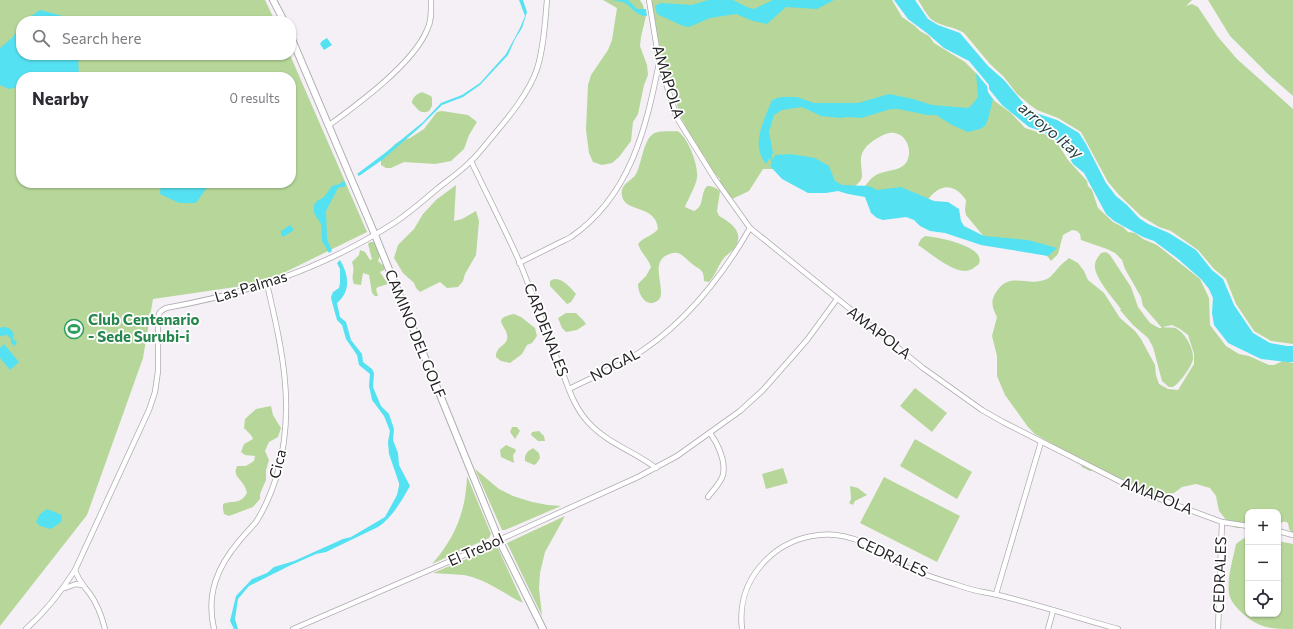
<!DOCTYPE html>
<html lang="en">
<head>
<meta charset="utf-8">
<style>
	body { margin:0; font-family:Commissioner,sans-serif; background:#f7f7f7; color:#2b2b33 }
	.controls { position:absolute; right:12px; bottom:12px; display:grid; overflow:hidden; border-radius:8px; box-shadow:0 1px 3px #0004 }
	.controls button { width:36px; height:36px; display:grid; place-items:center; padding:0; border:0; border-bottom:1px solid #e1e1e2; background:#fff; color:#2b2b33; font:20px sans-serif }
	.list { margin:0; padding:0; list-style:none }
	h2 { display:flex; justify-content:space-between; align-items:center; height:52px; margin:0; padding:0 16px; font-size:17px }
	h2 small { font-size:13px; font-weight:400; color:#7c7c81 }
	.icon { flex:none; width:22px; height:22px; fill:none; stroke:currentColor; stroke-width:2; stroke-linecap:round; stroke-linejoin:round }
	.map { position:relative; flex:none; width:1293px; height:629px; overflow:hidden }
	.search { position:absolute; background:#fff; box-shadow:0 1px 3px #0004; left:16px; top:16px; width:280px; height:44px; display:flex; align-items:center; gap:10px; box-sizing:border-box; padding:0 14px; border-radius:16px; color:#7c7c81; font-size:15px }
	.panel { position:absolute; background:#fff; box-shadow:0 1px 3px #0004; left:16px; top:72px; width:280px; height:116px; border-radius:16px }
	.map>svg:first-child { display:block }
	.green { fill:#b6d799; fill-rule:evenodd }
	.water { fill:#54e1f2 }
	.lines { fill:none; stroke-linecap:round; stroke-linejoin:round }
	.stream { stroke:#54e1f2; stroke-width:2 }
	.minor-casing { stroke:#afabb0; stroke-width:6 }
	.tertiary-casing { stroke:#afabb0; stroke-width:8 }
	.minor { stroke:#fff; stroke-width:4.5 }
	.tertiary { stroke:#fff; stroke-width:6 }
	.labels { text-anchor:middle; stroke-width:3.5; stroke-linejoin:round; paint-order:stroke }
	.street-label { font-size:15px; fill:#242224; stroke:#fff }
	.leisure-label { font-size:15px; font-weight:bold; fill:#27864d; stroke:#fff; text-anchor:start }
	.water-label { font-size:16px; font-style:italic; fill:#263e41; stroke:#fff }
</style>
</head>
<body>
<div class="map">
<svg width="1293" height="629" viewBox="0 0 1293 629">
	<rect width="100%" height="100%" fill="#f5f0f6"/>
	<g class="green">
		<path d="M0,0H265L275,21H21V55H290L367,232L263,283L153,299L143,358L87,515L0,626ZM21,77H291V183H21Z"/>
		<path d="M603,0H640L643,5L646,16L641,37L640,46L647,65L648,75L644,85L638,114L633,122L631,141L619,157L612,163L602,165L593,162L589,153L586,130L588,85L591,75L608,50L612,40L617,8Z"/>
		<path d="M651,0H892L902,17L915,26L920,31L929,36L934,43L965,62L978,75L989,95L996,102L1011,113L1025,128L1047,135L1058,144L1068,160L1087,181L1088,186L1092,190L1098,208L1113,222L1123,227L1128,232L1135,233L1143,239L1157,245L1200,279L1209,298L1210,325L1226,346L1239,354L1249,356L1269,365H1274L1283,361L1293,363V534L1289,529L1288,523C1284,520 1281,523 1278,526V512H1248V527L1237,528L1231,526L1219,511L1216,496L1210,488L1196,484L1182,487L1174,493L1164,495H1149L1100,469L1090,471L1082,467L1077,458L1035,434L1028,427L1005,395L997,376V356L992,336L997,317C993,309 990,302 995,294C1009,269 1027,288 1047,279C1054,275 1056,269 1062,264C1064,262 1067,260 1069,258L1078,263L1084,271L1088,280L1104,293L1120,318L1135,331L1141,339L1155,365L1156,375L1159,384L1168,389L1178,390L1194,364V354L1188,335L1180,329L1172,325L1163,327C1166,328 1172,327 1175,328C1185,332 1194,349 1193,359C1192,366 1179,384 1173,387H1169L1162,381L1153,347L1148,338L1133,325L1120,310L1121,309C1113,298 1097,281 1095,268C1094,262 1098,257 1101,253L1106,252L1110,255L1131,287L1138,307L1150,323L1159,328H1162L1143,306L1141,297L1125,269L1122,260L1115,253L1107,249L1081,240L1080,234L1077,231L1072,230L1063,235L1058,254L1051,261L1044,252L985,238L966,215L965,210L966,200C953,182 939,184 927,201L865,191V186C868,182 873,176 878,174C887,170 900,171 906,163C908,160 908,158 909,154C910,143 902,131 889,133C883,134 872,141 868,145C857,156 862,164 862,176C862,181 856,185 853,188L773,169H763L749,191L732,199L719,184L720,179L708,167L705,157L699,152L679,114L676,99L667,74L666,66L660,53L659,43L656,32L655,20L652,13Z"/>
		<path d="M918,0H1192L1186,6L1192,4L1198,7L1218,37L1237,59L1293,109V344L1271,341L1254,331L1236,304L1226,279L1214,269L1198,250L1171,231L1159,227L1141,216L1119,195L1108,182L1081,132L1058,118L1037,110L1030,105L1017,94L1004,77L990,64L964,33C954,26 940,27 931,19C926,14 922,6 918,0Z"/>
		<path d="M1208,0H1293V96L1268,74L1230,36Z"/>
		<path d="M422,92L431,96L432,98V106L429,111C420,115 418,109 412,103C412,97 417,94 422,92Z"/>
		<path d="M442,111L468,115L477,122L469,135L464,149L451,161L435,164L404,162L391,168H386L381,165V160L395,144L400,141L410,138L424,129L437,112Z"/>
		<path d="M677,131C688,136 699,167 697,178C695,188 689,197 685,207L694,211C705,206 700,193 707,186C713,186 716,188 720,191L717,211L719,216C730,222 745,232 735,247C732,252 727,254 724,258C718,265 716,275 709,282L704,281C704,268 699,270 691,263C682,256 680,249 667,255C650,263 665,287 660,298C659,300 656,302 653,303C643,304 638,292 638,284L646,276L651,267C648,258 641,253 638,244C643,237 653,236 658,229C656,204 625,213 622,196C619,184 632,181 636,174C642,163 643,141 653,134C659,130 670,132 677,131Z"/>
		<path d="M456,185L454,221L462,219L476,211L479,221L476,255L465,274L463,281L458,287L447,288L440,282L420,292L416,288L414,283L403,273L394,258L398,245L414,229L423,214L436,200Z"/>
		<path d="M925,236C938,237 971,244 978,255C980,258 980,261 979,264C975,267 971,271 965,271C951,271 930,253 918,245L921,239Z"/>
		<path d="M370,242H375C382,249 381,253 378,261L385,267L384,270L380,272L388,284L378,287L376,289L378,296H375L372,293L369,275L363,273L361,285L354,284C350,275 356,273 352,262L359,255L360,250L365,252L370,260L372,259L368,244Z"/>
		<path d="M554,279C564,279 570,287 576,294L571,302L567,304L550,286V281Z"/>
		<path d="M566,313H576L583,320L586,324L577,330L566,332L562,328L558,318Z"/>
		<path d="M514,314L521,317L535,328L537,336L532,343L527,345L522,354L510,363L501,361L496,357C496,346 506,346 507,339C510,327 488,319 514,314Z"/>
		<path d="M915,388L947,413L932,432L900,406Z"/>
		<path d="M271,406L273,415L281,428L278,437L269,442L265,451L269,460L266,470V480L260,494V499L253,507L229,516L224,514L223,509V504C233,500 240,505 247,493C246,490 245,486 243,484C239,477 233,476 237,466H246L254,461L255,456L245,455L241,452L244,444L253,439L251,435L244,428L245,419L256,409Z"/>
		<path d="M512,427H517L520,431L515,439L510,432Z"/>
		<path d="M539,431L544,436L545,441H538L531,435L532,432Z"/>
		<path d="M915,439L972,472L957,499L900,466Z"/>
		<path d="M506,445L515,449L516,451L513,455L514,463L501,457L500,450Z"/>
		<path d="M533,448L539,453L540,458L536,464L534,465L525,461C524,454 528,451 533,448Z"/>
		<path d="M783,468L788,483L766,489L762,474Z"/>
		<path d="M475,469L499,489L513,496L532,502L548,505L561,506L505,530H502Z"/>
		<path d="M467,476L491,534L489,538L432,564C455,538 466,511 467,476Z"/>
		<path d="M884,477L960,516L937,562L860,523Z"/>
		<path d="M850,486L858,488L867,495L855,501L853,505L849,503L851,499Z"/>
		<path d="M565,516L545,552L540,573L539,588L542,616L507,543Z"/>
		<path d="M1244,538H1248V614H1278V541L1293,544V629C1270,629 1257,628 1240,611C1235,606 1230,600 1229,593C1227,577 1233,559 1236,544Z"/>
		<path d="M495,547L498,548L523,603C504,594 486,579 464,575C454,574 443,574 433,573Z"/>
	</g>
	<g class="water">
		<path d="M519,0H523L527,12L522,28L515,39L508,55L480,85L463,97L442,105L419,128L382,160L359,176L357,174L385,153L423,122L441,103L462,95L480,83L506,54L520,28L525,16Z"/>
		<path d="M612,0H628L637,9H646L647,16C636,16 633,8 625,3C621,1 617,1 612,0Z"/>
		<path d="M708,0H733L747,7L754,9L773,0H834L817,9L786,7L767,24L753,21L736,14L710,18L689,27L683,26L657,14L655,6L661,3L692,5Z"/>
		<path d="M894,0H915L928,19L938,25L960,33L988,66L1004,80L1026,106L1036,113L1057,120L1079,133L1086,144L1106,183L1116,196L1127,205L1139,218L1148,224L1169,233L1196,250L1212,270L1223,279L1234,305L1253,333L1270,343L1287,346H1293V362H1286L1261,359L1228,343L1214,325L1212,313L1213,298L1209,289L1201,279L1177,258L1154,241L1143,237L1114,221L1106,214L1084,173L1073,164L1062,145L1058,141L1041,131L1029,127L1002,105L989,89V85L969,61L944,48L928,34L908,19Z"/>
		<path d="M40,10L63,16L65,21H24Z"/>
		<path d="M21,25V55H78L79,77H21V86L9,89L0,85V48L12,38Z"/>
		<path d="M327,38L332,45L324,50L320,44L322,41Z"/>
		<path d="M976,73L987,86L988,92L993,99L988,119L985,126L980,129L968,132L952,125L936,115H927L898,109H891L861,118L847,117L841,118L821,116L802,107L782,110L774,115L769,132L773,153L766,164C750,144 764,121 772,100L781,97H797L814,103H858L889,94L913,99L932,105L968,108L971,106L978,97Z"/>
		<path d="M790,154L815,158L829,166L835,181L842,185L869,186L877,190L901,187L934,201L948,202L959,209L961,221L964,226L984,236L1028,240L1057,248L1048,256L981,245L945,233L930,231L920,226L914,220L906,217L883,220L877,218L871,213L865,197L848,194L838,191L826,193H808L782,179L770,166L775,155Z"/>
		<path d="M344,181L346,186L338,188L326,211L327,239L332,251L329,253L322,241L321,224L314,213V205L317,201L324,197L332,186L340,184L341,182Z"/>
		<path d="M161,183H210L196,203H179L160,194Z"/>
		<path d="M290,225L294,230L283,237L281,235V231Z"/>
		<path d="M340,260C349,275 351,291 337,303L340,317L346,322L351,340L362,354L363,362L372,369L374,373L373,387L381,406L389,414L394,429L393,440L398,453L399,465L410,486C402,500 392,518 378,527L326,552L316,554L289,566L249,586L238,599L235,619L238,629H234L230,621L236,596L252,579L267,573L274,567L294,561L343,539L351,537L385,517L397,495L399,486V483L389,454L388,442L390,431L384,416L372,400L369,386L370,374L359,365L357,355L346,339L342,325L337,320L332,302L331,297L333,292L339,288L340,283V269L337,263Z"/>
		<path d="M3,327C11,327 15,332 13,339L17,342L15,346L11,343V339L7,335L0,336V328Z"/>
		<path d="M4,344L19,362L10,370L0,358V348Z"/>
		<path d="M47,509L62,515L61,522L51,529L40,526L36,522L40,514Z"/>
	</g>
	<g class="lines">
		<path class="stream" d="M770,154L772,161"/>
		<defs>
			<g id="minor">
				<path d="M649,0L659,61L677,118L715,179L750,228L923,368L982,410L1003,422L1131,487L1165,501L1222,522L1248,526"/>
				<path d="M328,126C358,104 413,64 427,30C432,21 431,10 431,0"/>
				<path d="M471,161C487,195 505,229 520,263C534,298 546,333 561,368C568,387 574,407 588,422C608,444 634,451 656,468"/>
				<path d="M519,263C531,257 543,251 555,245C560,242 566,240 571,237C630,196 646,129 659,63"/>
				<path d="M569,389C589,379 610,370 629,359C682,328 720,280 750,228"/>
				<path d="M708,497C713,490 720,484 723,475C726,461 718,444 710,433"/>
				<path d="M1278,531L1293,535"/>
				<path d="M75,570C78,580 84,586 90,594C98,605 102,617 105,629"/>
				<path d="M65,588L76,584L82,585"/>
				<path d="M996,594L1041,442"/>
				<path d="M26,629C45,612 61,592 75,570L149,410L155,392L158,371V320C158,313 160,311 166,308C249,293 322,269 394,223C409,213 423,201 437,189C448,180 460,172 470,162C478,155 485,145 492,137C508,118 529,93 537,69C544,47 545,22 547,0"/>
				<path d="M214,629C206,594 217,567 240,540C245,534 251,528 256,522C265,508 272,491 277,475C296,408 282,349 267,284"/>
				<path d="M293,629L499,540L638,477L677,456L740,411L763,390L807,340L837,299"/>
				<path d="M742,629C739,602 746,580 766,560C790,536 828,527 861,542C877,549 892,560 908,568C924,575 941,580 957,585C966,588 975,591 983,592C988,593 994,594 998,595C1039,605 1078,618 1118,629"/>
				<path d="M1048,629L1053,611"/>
				<path d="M1218,629L1222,522"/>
			</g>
			<g id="tertiary">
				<path d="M273,0L284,21"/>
				<path d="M291,37L375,235L499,540L543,629"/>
			</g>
		</defs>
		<use href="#minor" class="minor-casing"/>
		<use href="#tertiary" class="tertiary-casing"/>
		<use href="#minor" class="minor"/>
		<use href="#tertiary" class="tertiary"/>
	</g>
	<defs>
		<symbol id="stadium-ring" viewBox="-11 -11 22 22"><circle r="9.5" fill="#fff" stroke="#2e9e5b" stroke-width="1.5"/><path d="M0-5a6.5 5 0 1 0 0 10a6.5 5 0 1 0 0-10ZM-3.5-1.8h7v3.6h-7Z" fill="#2e9e5b"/></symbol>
	</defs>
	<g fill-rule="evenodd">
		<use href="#stadium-ring" x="63" y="318" width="22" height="22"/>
	</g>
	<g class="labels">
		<g class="street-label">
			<text transform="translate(668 82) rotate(73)" y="5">AMAPOLA</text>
			<text transform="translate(251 287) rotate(-17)" y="5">Las Palmas</text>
			<text transform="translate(546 330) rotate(69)" y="5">CARDENALES</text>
			<text transform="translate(879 333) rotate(38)" y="5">AMAPOLA</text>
			<text transform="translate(415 334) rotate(68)" y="5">CAMINO DEL GOLF</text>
			<text transform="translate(615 365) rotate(-28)" y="5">NOGAL</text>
			<text transform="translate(278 464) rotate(-76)" y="5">Cica</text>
			<text transform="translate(1157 496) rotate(22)" y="5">AMAPOLA</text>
			<text transform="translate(476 550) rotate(-24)" y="5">El Trebol</text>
			<text transform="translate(892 557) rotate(25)" y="5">CEDRALES</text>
			<text transform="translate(1220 575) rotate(-88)" y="5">CEDRALES</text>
		</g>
		<g class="leisure-label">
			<text x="88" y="325">Club Centenario<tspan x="88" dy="17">- Sede Surubi-i</tspan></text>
		</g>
		<g class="water-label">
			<text transform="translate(1051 130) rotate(40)" y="6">arroyo Itay</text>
		</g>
	</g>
</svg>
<div class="controls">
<button>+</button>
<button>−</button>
<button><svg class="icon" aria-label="locate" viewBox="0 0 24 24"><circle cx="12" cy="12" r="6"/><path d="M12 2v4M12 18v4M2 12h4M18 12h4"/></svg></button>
</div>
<div class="search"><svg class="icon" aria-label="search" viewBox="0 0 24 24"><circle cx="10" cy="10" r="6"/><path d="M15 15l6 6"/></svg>Search here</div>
<section class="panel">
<h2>Nearby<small>0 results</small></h2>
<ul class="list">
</ul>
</section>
</div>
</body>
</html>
